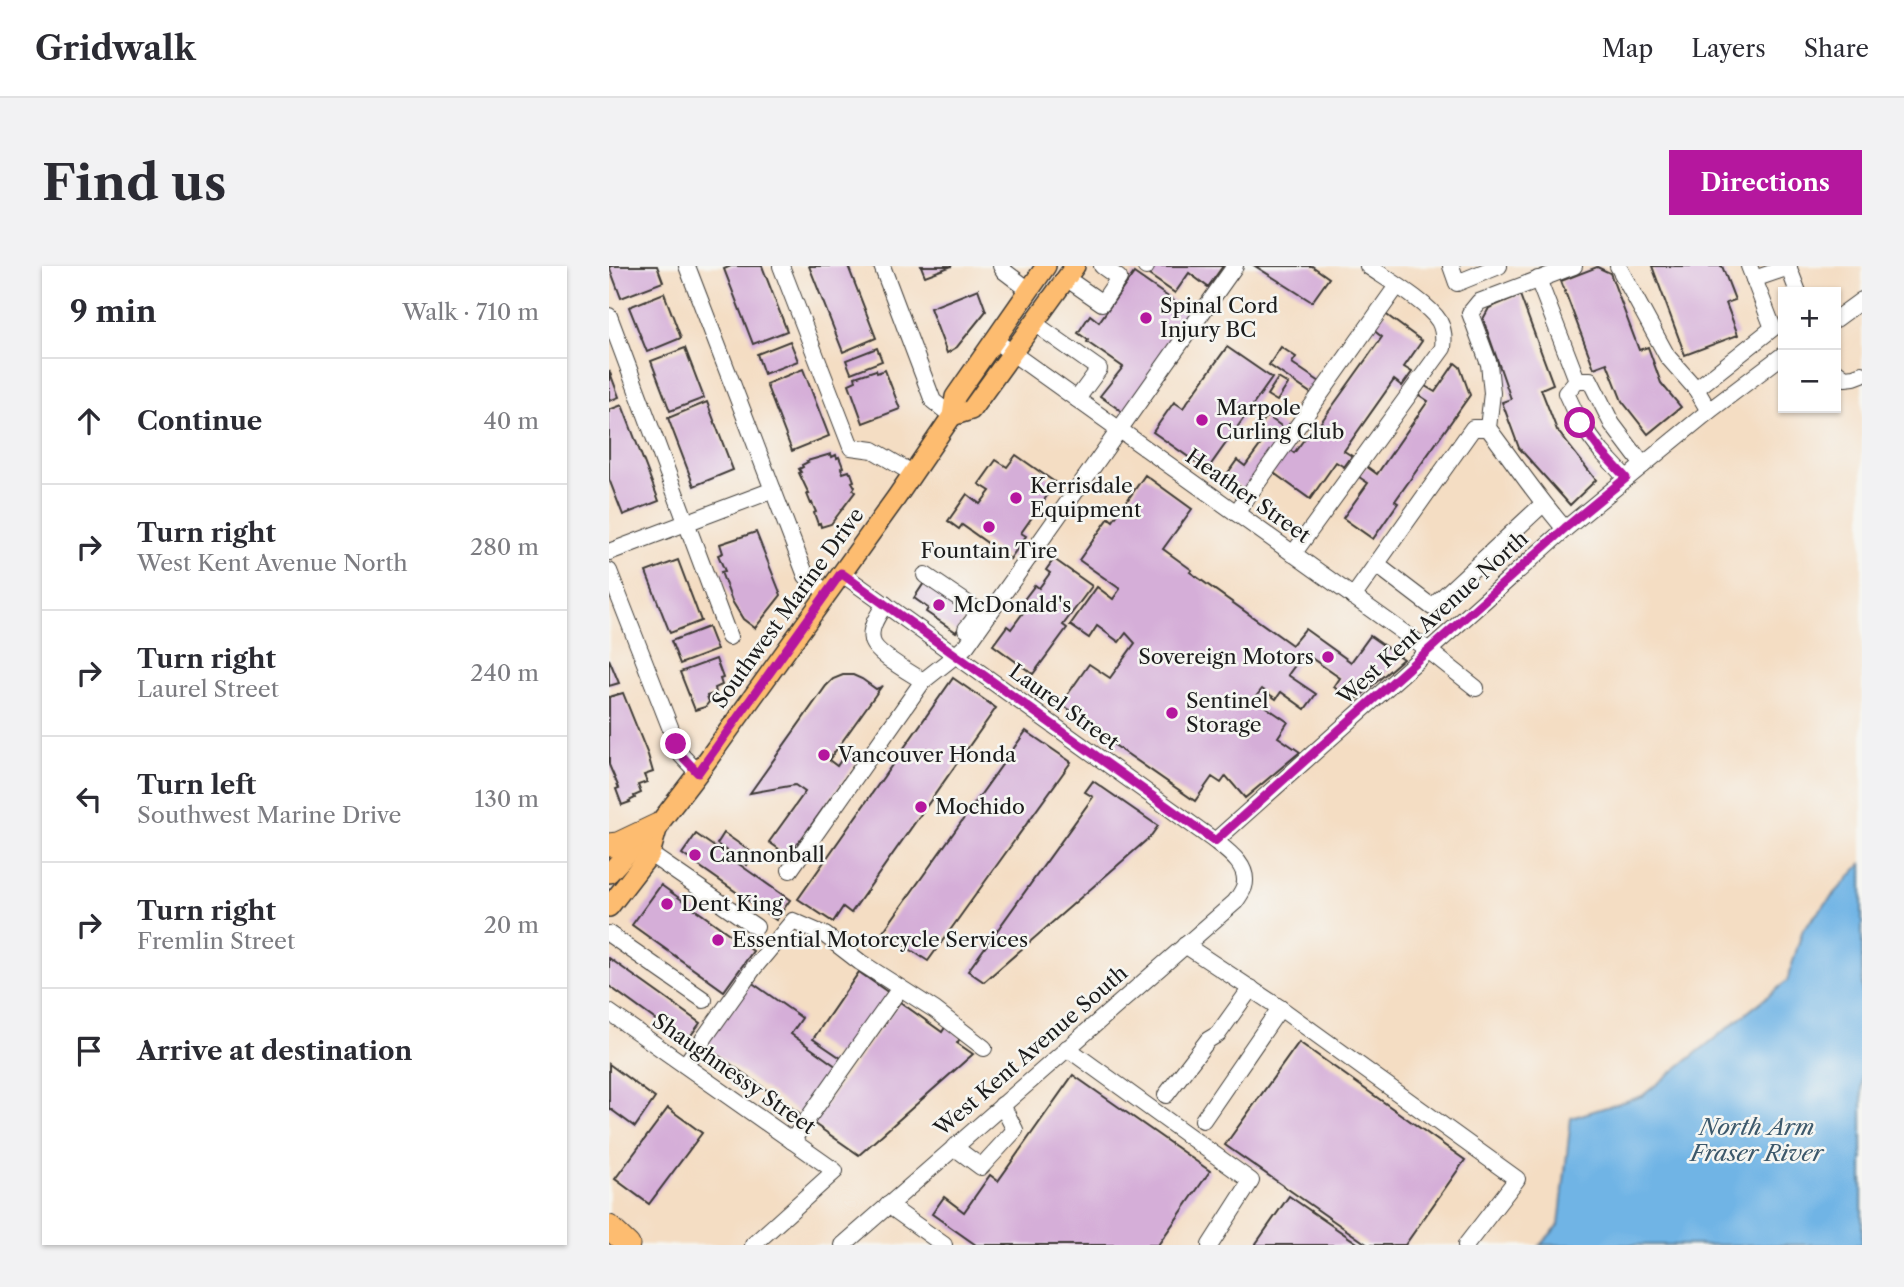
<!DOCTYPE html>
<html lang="en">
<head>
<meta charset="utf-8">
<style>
	body { margin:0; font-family:"Libre Caslon Text",serif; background:#f2f2f3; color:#2b2b33 }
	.controls { position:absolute; right:21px; top:21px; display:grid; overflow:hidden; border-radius:0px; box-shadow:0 2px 5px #0004 }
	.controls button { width:63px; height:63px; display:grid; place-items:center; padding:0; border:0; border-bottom:2px solid #e1e1e2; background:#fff; color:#2b2b33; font:35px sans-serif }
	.stop { position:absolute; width:21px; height:21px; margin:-16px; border:5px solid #b5179e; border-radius:50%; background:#fff }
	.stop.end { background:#b5179e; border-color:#fff; box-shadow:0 2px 7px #0008 }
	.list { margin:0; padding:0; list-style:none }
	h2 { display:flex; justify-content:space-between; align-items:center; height:91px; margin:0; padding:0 28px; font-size:30px }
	h2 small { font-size:23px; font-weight:400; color:#7c7c81 }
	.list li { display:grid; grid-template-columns:46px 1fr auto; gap:21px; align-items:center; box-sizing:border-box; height:126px; padding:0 28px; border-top:2px solid #e1e1e2 }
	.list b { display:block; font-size:26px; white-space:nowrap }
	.list p { margin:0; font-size:23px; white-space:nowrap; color:#7c7c81 }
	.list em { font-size:23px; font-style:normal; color:#7c7c81 }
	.icon { flex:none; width:38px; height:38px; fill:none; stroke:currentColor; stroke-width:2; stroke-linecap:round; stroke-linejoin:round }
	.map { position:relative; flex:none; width:1253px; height:979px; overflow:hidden; border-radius:0px }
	header { display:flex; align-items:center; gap:42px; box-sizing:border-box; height:98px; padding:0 35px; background:#fff; border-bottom:2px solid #e1e1e2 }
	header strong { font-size:33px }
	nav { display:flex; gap:38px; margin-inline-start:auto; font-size:24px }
	.intro { display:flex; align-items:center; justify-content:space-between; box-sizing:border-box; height:168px; padding:0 42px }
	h1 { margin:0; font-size:49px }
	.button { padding:18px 32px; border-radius:0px; background:#b5179e; color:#fff; font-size:24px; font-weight:700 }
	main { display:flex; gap:42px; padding:0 42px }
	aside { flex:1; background:#fff; border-radius:0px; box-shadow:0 2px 5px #0004 }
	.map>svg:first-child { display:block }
	.water { fill:#6fb4e5; stroke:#466880; stroke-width:2 }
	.building { fill:#d5aed8 }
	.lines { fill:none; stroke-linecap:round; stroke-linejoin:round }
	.minor-casing { stroke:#3c3935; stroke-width:18 }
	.major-casing { stroke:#3c3935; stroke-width:22 }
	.highway-casing { stroke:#3c3935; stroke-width:25 }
	.minor { stroke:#fff; stroke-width:16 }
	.major { stroke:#fdbc6f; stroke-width:19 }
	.highway { stroke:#fdbc6f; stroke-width:23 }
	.route { stroke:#b5179e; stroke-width:9 }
	.poi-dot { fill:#b5179e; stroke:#f6f6f2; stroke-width:2.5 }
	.labels { text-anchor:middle; stroke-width:5; stroke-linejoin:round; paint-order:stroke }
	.poi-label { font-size:21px; fill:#1c1c1c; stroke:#f6f6f2; text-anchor:start }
	.street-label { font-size:21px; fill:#1c1c1c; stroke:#f6f6f2 }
	.water-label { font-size:23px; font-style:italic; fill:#3d596c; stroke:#f6f6f2 }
</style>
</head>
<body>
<header>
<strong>Gridwalk</strong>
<nav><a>Map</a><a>Layers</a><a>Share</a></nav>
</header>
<div class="intro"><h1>Find us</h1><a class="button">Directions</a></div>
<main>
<aside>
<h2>9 min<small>Walk · 710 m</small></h2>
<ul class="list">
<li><svg class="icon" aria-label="ahead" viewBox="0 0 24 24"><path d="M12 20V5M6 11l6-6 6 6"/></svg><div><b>Continue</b></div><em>40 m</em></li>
<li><svg class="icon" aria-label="right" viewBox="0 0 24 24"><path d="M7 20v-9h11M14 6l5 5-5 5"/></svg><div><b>Turn right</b><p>West Kent Avenue North</p></div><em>280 m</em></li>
<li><svg class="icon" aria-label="right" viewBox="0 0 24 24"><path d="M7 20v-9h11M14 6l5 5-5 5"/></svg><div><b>Turn right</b><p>Laurel Street</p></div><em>240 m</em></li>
<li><svg class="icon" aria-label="left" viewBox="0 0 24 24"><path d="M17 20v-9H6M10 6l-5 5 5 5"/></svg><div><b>Turn left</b><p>Southwest Marine Drive</p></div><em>130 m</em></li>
<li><svg class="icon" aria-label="right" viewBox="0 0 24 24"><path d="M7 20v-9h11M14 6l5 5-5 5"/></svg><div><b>Turn right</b><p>Fremlin Street</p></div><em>20 m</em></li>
<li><svg class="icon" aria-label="arrive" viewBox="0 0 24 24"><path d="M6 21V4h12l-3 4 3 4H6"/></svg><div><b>Arrive at destination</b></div></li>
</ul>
</aside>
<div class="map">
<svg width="1253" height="979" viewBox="0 0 1253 979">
	<rect width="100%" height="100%" fill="#f6f6f2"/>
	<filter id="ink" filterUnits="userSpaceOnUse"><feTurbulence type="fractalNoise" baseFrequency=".0143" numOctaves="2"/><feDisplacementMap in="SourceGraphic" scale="14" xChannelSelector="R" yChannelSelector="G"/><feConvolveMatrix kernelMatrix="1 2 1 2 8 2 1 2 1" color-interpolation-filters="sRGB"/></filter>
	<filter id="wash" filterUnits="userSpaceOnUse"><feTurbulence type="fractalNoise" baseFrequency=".00686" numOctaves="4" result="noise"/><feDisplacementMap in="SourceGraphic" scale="28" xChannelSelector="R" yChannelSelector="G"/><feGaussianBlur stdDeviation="1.57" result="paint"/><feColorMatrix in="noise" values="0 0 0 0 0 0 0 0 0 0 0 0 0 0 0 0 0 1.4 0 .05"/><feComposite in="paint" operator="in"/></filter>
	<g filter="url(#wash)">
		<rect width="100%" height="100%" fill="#f4ddc3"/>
		<path class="water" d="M1253,597V979H931L950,959L962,852L1033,830L1178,715L1194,663Z"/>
		<g id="blocks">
			<g class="building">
				<path d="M0,0H48L54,16L12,32Z"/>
				<path d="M122,0H153L178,65L144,78L115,3Z"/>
				<path d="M200,0H239L267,72L234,86Z"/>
				<path d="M312,0H343L316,10Z"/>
				<path d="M546,0H614L599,21L580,7L566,27L540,9Z"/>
				<path d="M646,0H703L720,12L703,36Z"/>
				<path d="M1043,0H1113L1126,34L1117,37L1129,69L1076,89Z"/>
				<path d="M988,1L1001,7L1030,84L1039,81L1052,117L1072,141L1039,168L1013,135L998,97L985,102L952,15Z"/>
				<path d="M525,7L585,49L515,147L491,130L514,101L478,76L479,74L469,67L481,49L490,56Z"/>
				<path d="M369,23L377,45L348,81L338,87L321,42Z"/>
				<path d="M55,27L72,72L38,86L20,41Z"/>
				<path d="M911,29L944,118L932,123L948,164L987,214L961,239L910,182L893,136L902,133L874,53L880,42Z"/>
				<path d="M775,47L813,75L795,101L803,106L793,120L785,114L735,185L743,190L735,201L727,196L701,233L662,205L678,182L685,187L702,164L705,166L773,71L763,63Z"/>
				<path d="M181,75L189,95L155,108L148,88Z"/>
				<path d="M618,81L663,112L598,204L544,166L565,136L574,142Z"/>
				<path d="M672,81L687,91L683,97L711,116L703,128L660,99Z"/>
				<path d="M76,82L95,132L61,145L42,95Z"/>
				<path d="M268,82L273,95L242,107L237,94Z"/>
				<path d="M846,97L851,101L861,129L786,235L789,237L764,273L734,252L759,217L750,211L757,200L768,208L819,135L810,129L816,120L826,126Z"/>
				<path d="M194,103L220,170L183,185L157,118Z"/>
				<path d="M0,104L10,131L0,135Z"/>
				<path d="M267,104L268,107L276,104L291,143L254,157L240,118L247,115L246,111Z"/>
				<path d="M669,112L679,118L668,135L658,129Z"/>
				<path d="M98,136L124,204L85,220L59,152Z"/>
				<path d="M13,139L50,235L14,249L0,213V144Z"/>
				<path d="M658,150L678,164L636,224L616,211L628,194L636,200L658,170L648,164Z"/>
				<path d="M222,188L223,191L227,189L228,192L230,191L234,201L232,202L234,207L240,205L241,207H242L245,215L243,216L246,221L244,224L246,226L222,258L212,261L211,257L209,258L205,247L207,246L203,237L202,238L198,228H200L190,207L192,206L190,203L194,201L193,199L199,196L198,195Z"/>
				<path d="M407,189L447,217L412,267L417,270L401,293L353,259L350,263L339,255L358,228L371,238L381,225L370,218L387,194L398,201Z"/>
				<path d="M536,209L583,243L554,283L583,304L581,306L683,379L696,363L742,396L761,370L794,393L749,432L737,424L735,429L725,421L731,412L695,387L679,409L707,428L696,443L672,426L667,433L653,423L645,433L679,456L669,471L691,486L636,532L617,510L612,517L603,511L586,535L471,455L473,452L452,438L480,398L501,412L526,377L517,367L510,376L488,360L480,372L461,359L488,321L504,333L511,323L470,294L500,252L504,255Z"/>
				<path d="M147,266L172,329L146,362L134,353L123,335L112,306L116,305L109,289L114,287L111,278Z"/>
				<path d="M445,293L483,320L454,359L458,362L424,408L384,379L398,360L402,363L416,344L410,340L426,319L430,322L441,307L437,304Z"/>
				<path d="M69,294L92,355L61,367L37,306Z"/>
				<path d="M315,317L359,348L347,366L317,346L319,342L305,332Z"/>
				<path d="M99,361L108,384L71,398L62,375Z"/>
				<path d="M0,393L10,417L0,420Z"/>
				<path d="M107,393L114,412L111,413L113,419L106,422L107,427L98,430L100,436L96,441L86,444L71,406Z"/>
				<path d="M234,409H244L253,413L267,423L272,421L220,494L228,500L237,487L248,495L180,590L160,576L196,526L186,519L141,527L217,420L224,413Z"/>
				<path d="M344,412L387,442L242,647L234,641L224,656L189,633Z"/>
				<path d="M14,427L39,489L44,506L35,509L38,516L29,519L32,527L25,530L26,532L20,535L21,536L13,539L7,523L10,522L0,499V431Z"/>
				<path d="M417,465L462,496L319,695L274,666Z"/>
				<path d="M484,515L549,560L541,571L375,716L359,705L484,531L476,526Z"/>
				<path d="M115,567L145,588L138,599L108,578Z"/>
				<path d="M87,568L181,634L167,654L73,588Z"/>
				<path d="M52,619L144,685L115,725L23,659Z"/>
				<path d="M0,692L91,757L77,776L0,720Z"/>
				<path d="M250,706L280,727L235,794L204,773Z"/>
				<path d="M142,716L193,752L182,768L228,801L193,849L96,780Z"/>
				<path d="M291,736L333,766L337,760L352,771L348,777L364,788L250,889L204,857Z"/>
				<path d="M690,776L856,894L796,979H759L616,879Z"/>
				<path d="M0,798L46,832L26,861L0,842Z"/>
				<path d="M464,809L601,905L549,979H367L323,948L335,931L355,946L381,909L389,915Z"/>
				<path d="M59,842L93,867L40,938L6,913Z"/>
				<path d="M680,930L748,977L746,979H646Z"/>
			</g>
		</g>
	</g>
	<g filter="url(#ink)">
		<use href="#blocks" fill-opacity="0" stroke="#3c3935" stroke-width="2"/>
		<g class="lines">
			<defs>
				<g id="minor">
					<path d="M78,0L197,310L218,327"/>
					<path d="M172,0L242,181L264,184L303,207"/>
					<path d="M273,0L324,135L343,150"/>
					<path d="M392,0L395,5L420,24"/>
					<path d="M536,0L537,1"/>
					<path d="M842,0L848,17L890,0"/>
					<path d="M1009,0L1058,90L1087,123L1100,145"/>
					<path d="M1179,0L1189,26"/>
					<path d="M457,12L493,37L510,12L493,0"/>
					<path d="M929,13L968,114"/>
					<path d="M1145,13L1180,1"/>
					<path d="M0,50L120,371"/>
					<path d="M1227,53L1253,34"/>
					<path d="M425,57L490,103L468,133"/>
					<path d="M385,74L819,384L867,422"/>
					<path d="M1227,105L1236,112L1245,111L1253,108"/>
					<path d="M1087,123L1164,62L1140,0"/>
					<path d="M1017,212L992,185L971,157L957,127L968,114H981L1003,158L1034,199"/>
					<path d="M627,247L788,20"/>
					<path d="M956,263C928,231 904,195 879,162L883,127L880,98L861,47L870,36L965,0"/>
					<path d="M0,286L164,224"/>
					<path d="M684,288L834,82C835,72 835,64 830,55C819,37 778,13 759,0"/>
					<path d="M768,299L823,341L934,238"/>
					<path d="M0,305L72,489L89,507"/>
					<path d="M232,307L606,575C620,586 641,601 635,621C633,626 629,632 626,636L234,979"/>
					<path d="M316,309L365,342C369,351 363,356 357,363"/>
					<path d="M744,331L864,162H879"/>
					<path d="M276,338C270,348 260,361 263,374C265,387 302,407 314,415"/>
					<path d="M606,575L956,263L1100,145L1174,89"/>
					<path d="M41,588L147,661"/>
					<path d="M181,604L314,415L347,389L358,379L626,0"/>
					<path d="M0,668L95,734"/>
					<path d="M576,679L671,742L908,913L857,979"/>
					<path d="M0,746L226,905L144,979"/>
					<path d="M458,782L642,915L601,979"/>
					<path d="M76,799L144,703L184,655L216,669L251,696L326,744L375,782"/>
					<path d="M557,829L599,774L609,768L642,722"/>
					<path d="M594,854L671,742"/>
					<path d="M183,875L291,722"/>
					<path d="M345,881L372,901L406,864L393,839"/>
					<path d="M279,939L335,979"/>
				</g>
				<g id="major">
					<path d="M343,150L362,144L466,0"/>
					<path d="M0,607L25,580L49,559L89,507L287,232L343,150L346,131L437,0"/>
					<path d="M0,641L41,588L49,560"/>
				</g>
				<g id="highway">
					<path d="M0,579L9,578L49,559"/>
					<path d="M0,961L19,979"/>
				</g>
			</defs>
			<use href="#minor" class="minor-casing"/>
			<use href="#major" class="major-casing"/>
			<use href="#highway" class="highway-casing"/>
			<use href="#minor" class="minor"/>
			<use href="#major" class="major"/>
			<use href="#highway" class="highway"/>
		</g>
	</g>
	<g class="lines" filter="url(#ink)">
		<path class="route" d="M67,478L72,489L89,507L232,307L606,575L956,262L1017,212L992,185L971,157"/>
	</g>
	<g class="poi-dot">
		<circle cx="537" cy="52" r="7"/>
		<circle cx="593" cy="154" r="7"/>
		<circle cx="407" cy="232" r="7"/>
		<circle cx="380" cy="261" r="7"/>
		<circle cx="330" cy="339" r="7"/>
		<circle cx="719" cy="391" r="7"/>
		<circle cx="563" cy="447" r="7"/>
		<circle cx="215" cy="489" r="7"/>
		<circle cx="312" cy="541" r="7"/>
		<circle cx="86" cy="589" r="7"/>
		<circle cx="58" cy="638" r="7"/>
		<circle cx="109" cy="674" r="7"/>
	</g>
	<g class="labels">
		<g class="poi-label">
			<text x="551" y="47">Spinal Cord<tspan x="551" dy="24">Injury BC</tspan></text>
			<text x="607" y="149">Marpole<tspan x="607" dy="24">Curling Club</tspan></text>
			<text x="421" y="227">Kerrisdale<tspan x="421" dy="24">Equipment</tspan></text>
			<text x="380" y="292" text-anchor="middle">Fountain Tire</text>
			<text x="344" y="346">McDonald's</text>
			<text x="705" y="398" text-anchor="end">Sovereign Motors</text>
			<text x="577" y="442">Sentinel<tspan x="577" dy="24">Storage</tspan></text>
			<text x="229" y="496">Vancouver Honda</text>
			<text x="326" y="548">Mochido</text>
			<text x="100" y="596">Cannonball</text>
			<text x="72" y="645">Dent King</text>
			<text x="123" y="681">Essential Motorcycle Services</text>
		</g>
		<g class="street-label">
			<text transform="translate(639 230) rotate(35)" y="7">Heather Street</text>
			<text transform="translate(179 342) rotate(-54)" y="7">Southwest Marine Drive</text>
			<text transform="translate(824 352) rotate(-42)" y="7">West Kent Avenue North</text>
			<text transform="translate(455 441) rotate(36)" y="7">Laurel Street</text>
			<text transform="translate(422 785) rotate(-41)" y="7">West Kent Avenue South</text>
			<text transform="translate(125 808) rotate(35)" y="7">Shaughnessy Street</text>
		</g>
		<g class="water-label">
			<text x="1148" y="869">North Arm<tspan x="1148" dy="26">Fraser River</tspan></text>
		</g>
	</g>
</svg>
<div class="controls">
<button>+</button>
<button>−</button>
</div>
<div class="stop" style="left:971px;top:157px"></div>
<div class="stop end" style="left:67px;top:478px"></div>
</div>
</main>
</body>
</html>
